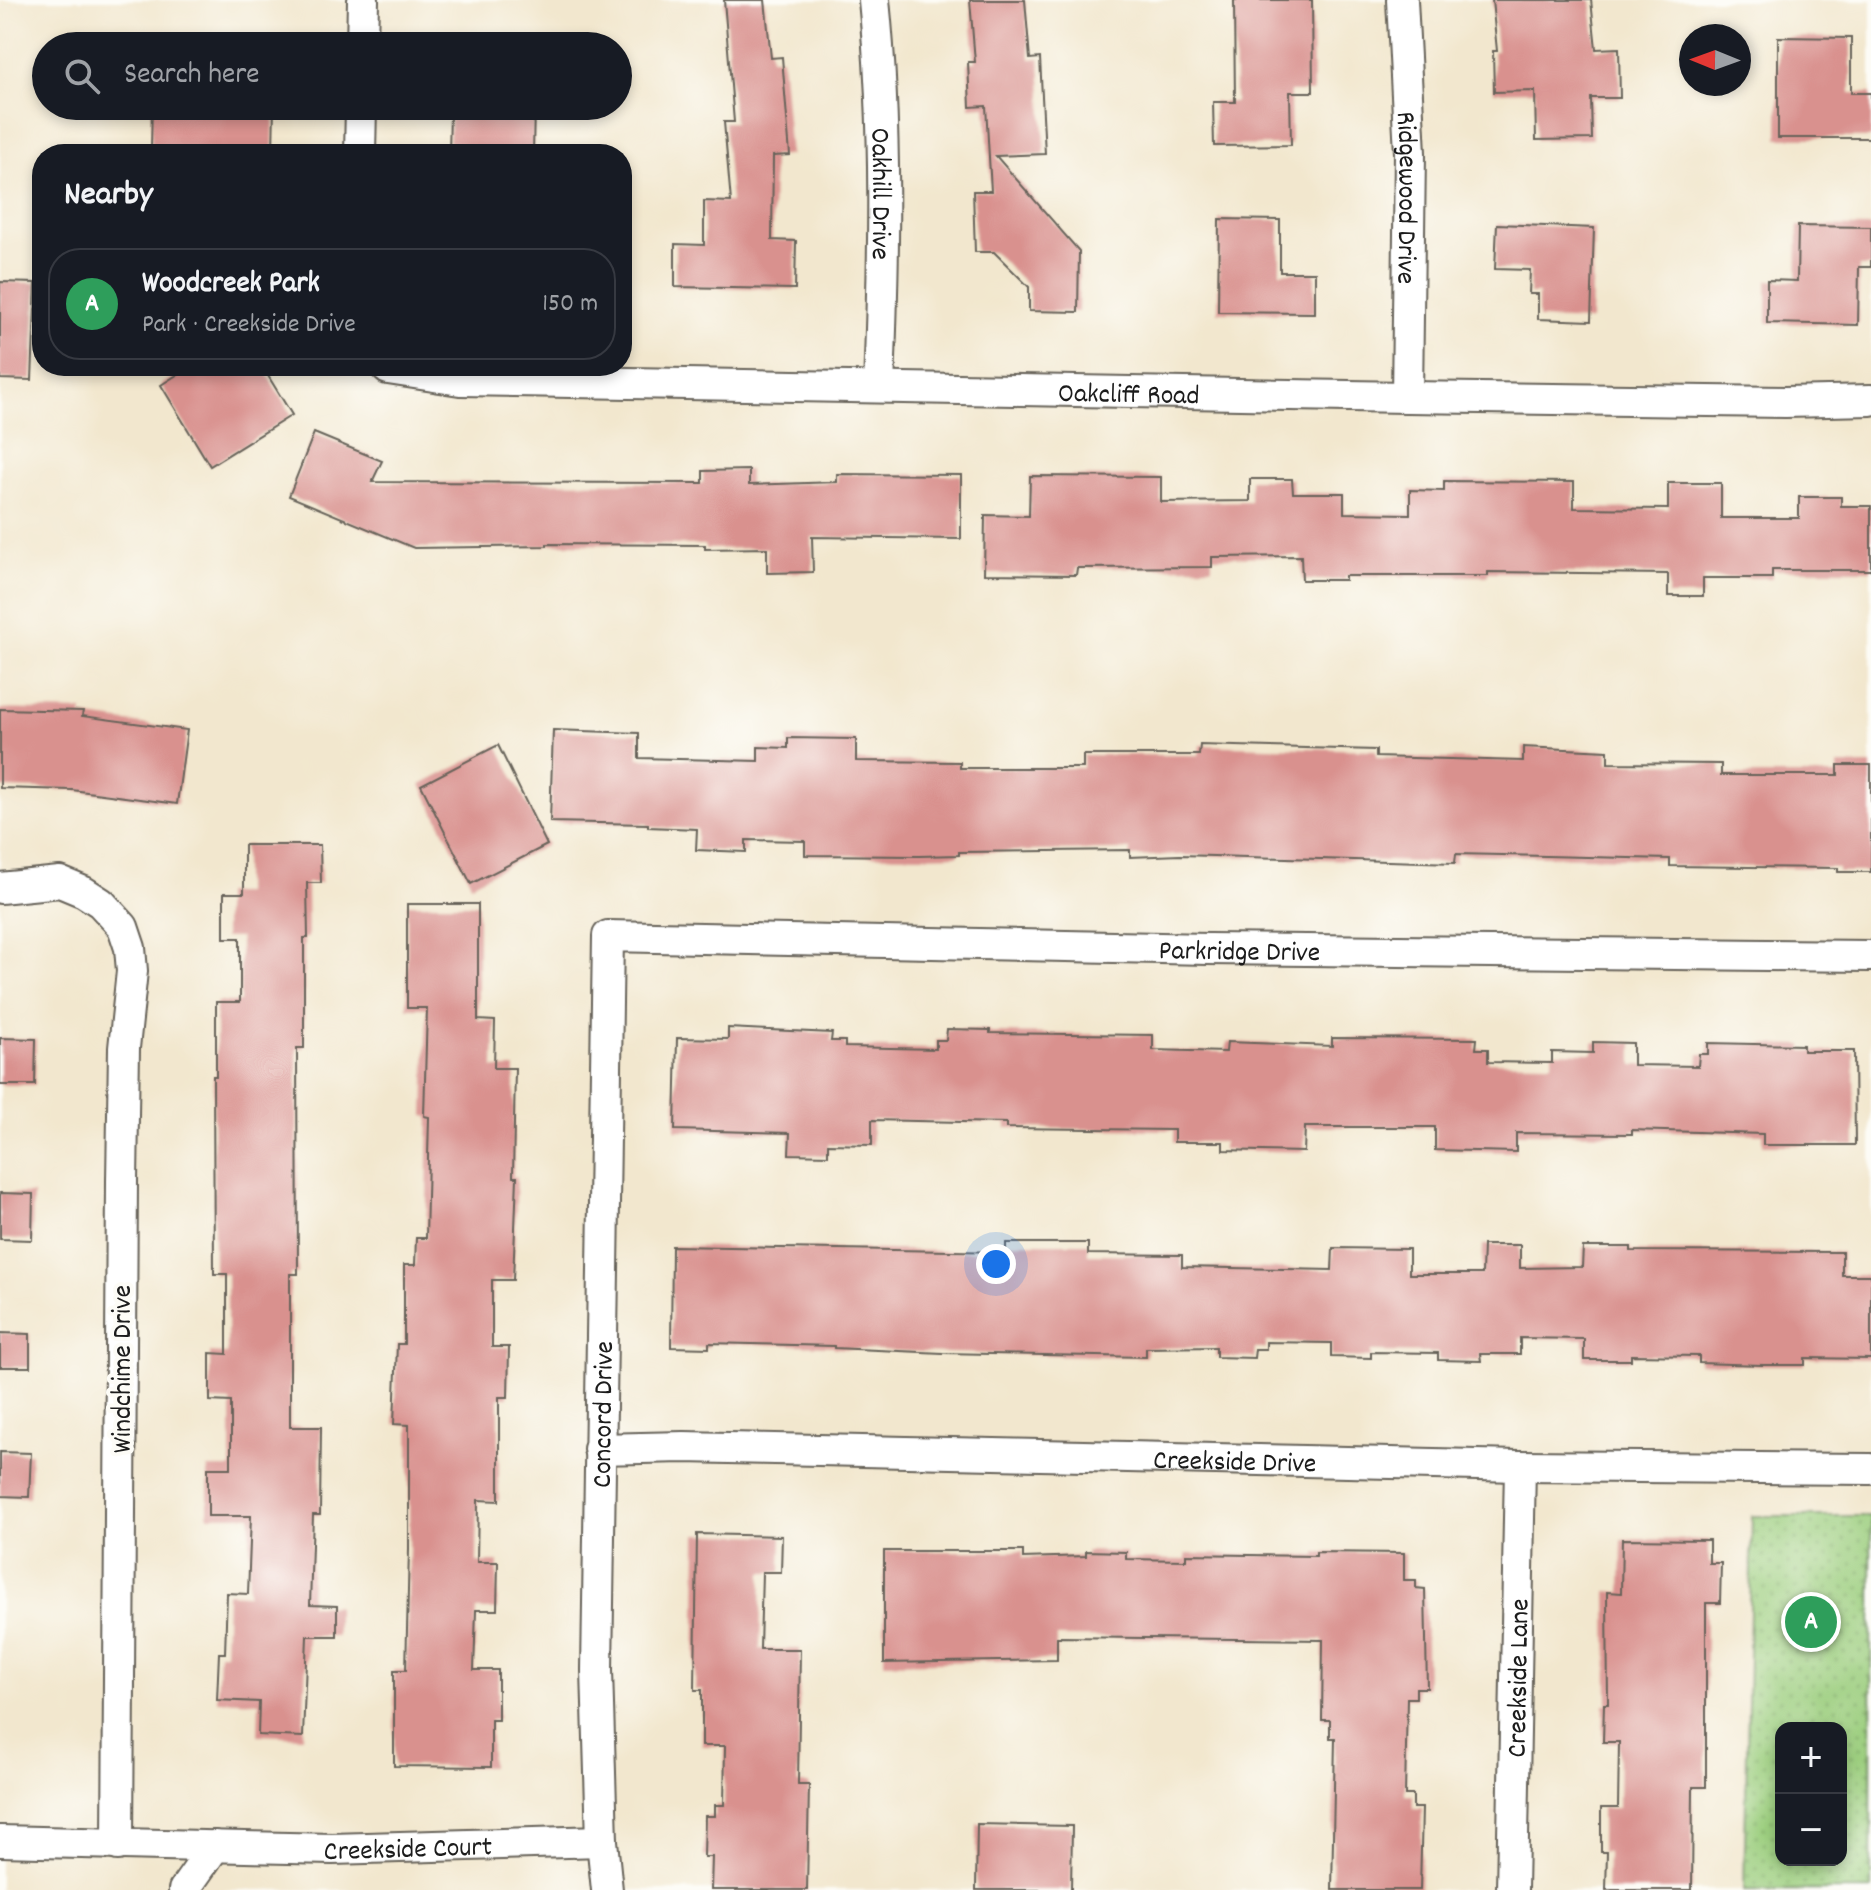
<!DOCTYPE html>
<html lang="en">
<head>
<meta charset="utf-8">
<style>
	body { margin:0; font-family:Dekko,sans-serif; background:#242831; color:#f1f3f6 }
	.controls { position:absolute; right:24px; bottom:24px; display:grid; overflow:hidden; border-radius:16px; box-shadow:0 4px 12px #0003 }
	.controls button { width:72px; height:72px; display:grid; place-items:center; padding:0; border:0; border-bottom:2px solid #363941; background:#171b24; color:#f1f3f6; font:40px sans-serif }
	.compass { position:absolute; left:1679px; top:24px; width:72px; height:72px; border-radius:50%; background:#171b24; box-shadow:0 4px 12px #0003; rotate:271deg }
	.you { position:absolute; left:996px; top:1264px; width:28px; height:28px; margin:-20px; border:6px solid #fff; border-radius:50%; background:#1a73e8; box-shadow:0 0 0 12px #1a73e833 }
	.badge { display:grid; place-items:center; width:52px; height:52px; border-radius:50%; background:#d93025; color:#fff; font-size:26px; font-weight:700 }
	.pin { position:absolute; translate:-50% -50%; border:4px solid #fff; box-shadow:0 2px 8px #0006 }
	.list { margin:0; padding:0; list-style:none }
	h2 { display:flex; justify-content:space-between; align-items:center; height:104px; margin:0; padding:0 32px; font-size:34px }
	h2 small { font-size:26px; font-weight:400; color:#9ea1a6 }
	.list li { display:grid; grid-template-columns:52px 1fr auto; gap:24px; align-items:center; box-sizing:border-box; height:112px; margin:0 16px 16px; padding:0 16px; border:2px solid #363941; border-radius:32px }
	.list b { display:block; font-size:30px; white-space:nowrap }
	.list p { margin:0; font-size:26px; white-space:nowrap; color:#9ea1a6 }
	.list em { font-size:26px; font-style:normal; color:#9ea1a6 }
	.icon { flex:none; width:44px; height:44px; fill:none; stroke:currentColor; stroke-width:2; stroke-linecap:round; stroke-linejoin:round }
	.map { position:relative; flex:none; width:1871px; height:1890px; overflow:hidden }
	.search { position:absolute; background:#171b24; box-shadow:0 4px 12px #0003; left:32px; top:32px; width:600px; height:88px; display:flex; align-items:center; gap:20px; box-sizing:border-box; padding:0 28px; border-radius:44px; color:#9ea1a6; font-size:30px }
	.panel { position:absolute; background:#171b24; box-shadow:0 4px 12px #0003; left:32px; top:144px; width:600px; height:232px; border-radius:32px }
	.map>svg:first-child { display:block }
	.park { fill:url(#park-dots); stroke:#5c754d; stroke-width:2; fill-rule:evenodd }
	.building { fill:#d9918e }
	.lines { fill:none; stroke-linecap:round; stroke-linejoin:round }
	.street-casing { stroke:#67635a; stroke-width:34 }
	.street { stroke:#fff; stroke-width:30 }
	.labels { text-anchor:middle; stroke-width:8; stroke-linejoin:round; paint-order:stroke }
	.street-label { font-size:28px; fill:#1c1c1c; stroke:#fdfcf7 }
</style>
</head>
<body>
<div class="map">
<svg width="1871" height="1890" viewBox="0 0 1871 1890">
	<defs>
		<pattern id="park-dots" width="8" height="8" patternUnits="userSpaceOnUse" patternTransform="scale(2)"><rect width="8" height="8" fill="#9bce7e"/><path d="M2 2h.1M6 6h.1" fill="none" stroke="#85b06c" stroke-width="1.8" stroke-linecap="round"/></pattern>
	</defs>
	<rect width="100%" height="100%" fill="#fdfcf7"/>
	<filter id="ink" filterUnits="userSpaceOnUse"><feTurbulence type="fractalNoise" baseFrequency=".0125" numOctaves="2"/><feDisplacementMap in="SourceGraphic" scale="16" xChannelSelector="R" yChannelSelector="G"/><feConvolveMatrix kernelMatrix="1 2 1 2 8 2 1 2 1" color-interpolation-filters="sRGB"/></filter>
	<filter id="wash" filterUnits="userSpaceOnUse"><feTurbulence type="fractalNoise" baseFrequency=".006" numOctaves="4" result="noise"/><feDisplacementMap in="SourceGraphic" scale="32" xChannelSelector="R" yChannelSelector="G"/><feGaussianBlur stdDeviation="1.8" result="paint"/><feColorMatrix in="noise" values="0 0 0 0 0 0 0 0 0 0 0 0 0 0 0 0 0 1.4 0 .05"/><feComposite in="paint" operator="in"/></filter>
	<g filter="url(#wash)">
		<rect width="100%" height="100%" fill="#f2e7ce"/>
		<path class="park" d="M1752,1516H1871V1890H1744ZM1781,1728H1841V1860H1781Z"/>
		<g id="blocks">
			<g class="building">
				<path d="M724,0H765L771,58L782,57L790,155L773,156L772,240L796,241L795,289L675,287V244L704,245V201L731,202L724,122H734Z"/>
				<path d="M970,0H1025L1030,59L1040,58L1045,154L996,156L1079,251L1078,312L1029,311V287L994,252H975L973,191H991L986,106L970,107L968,62H975Z"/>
				<path d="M1234,0H1312L1313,92H1290L1291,145L1214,146L1213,102H1235Z"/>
				<path d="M1492,0H1591L1596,49L1619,48L1620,98H1591L1592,139L1536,140L1535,91L1494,92L1493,51H1497Z"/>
				<path d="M1778,37L1851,38V93H1871V138H1778Z"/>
				<path d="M152,106L274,107L273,152L151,149Z"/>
				<path d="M465,106H534L533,154H449L450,113L464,114Z"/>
				<path d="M1219,219L1280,220V272H1315V313L1218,312Z"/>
				<path d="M1497,224L1594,228L1591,321L1538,319V294H1529L1530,270L1495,269Z"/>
				<path d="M1798,226L1871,227V267H1859L1858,325L1767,323V280L1797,281Z"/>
				<path d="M0,282L36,283L32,380L0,379Z"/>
				<path d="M191,366H262L292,415L210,466L161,385Z"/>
				<path d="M314,433L382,461L372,482L703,483V471L749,470V485L837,482V474L961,475V539L812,537L813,572L767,573V548L705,549V545L547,544V546L414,548L289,496Z"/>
				<path d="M1030,476L1161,477V502L1250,501V479H1292L1293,493H1344V513L1410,514V490L1444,491V481L1574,482V508L1668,509V483H1721V518H1799V497H1841V506H1871V570H1772V578H1703V596H1668V574L1488,572V576H1345V580H1302L1301,556L1212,557V567L1077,568L1076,575L984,574L985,515L1029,516Z"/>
				<path d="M0,709L83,711L82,716L187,730L177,804L72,790L0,788Z"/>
				<path d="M553,730L639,733V758L758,761V747L788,748V738L856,739V761L960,762V768H1083V755H1199L1200,745L1376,750V757L1523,761V747L1608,751V763L1721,764V775H1838V765H1871V872H1838V868L1670,866V859L1502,855L1456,854L1455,863L1180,855L1130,857V850L959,852V855L919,856L805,855V841L746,840V852L696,850L697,829L648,827V824L550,822Z"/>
				<path d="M498,745L547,845L471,884L421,785Z"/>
				<path d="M244,845H320L321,883H307L308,938H304V1048H297L298,1274H290V1427H321L320,1515H313L310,1605L337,1606V1636H307L303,1737L258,1735L259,1702L217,1700L219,1653H225L227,1593L248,1594L251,1516H208V1468H231V1402L210,1401V1353L227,1354V1274H214L213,1076H216V1002H240V938H224V893H244Z"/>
				<path d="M407,904H478V1020L495,1021L494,1068H515L513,1177H517L513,1280H492V1347H509L508,1397H499V1501L478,1500L477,1562H498L497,1610H476L474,1670H498V1720H491V1767L394,1766V1670H406L409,1549V1425L394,1424L397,1344H404V1265H415L416,1238H426L429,1117L424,1116L427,1008H407Z"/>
				<path d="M728,1028L832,1033L831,1041H845V1047L936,1049V1040H946L947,1029L990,1030V1033L1153,1035V1050L1226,1052L1227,1042L1332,1046V1038L1477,1039L1476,1049H1488V1062L1552,1063V1052L1593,1053V1042L1633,1043V1065L1698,1066L1699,1054H1708V1043L1803,1045V1051H1854L1855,1145H1763V1134L1632,1130V1134L1516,1133V1152L1435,1150V1127H1305L1304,1152L1223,1150V1142H1174V1130L1006,1128V1123L872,1120V1145L828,1144V1155L789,1154L790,1133L675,1130L677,1038L728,1039Z"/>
				<path d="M0,1038L36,1039L35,1085H0Z"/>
				<path d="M0,1193L33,1194L32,1240L0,1239Z"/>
				<path d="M1006,1243H1088V1254L1182,1255V1267L1332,1270L1333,1248L1409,1249V1274H1482L1483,1245H1520V1268L1582,1267L1583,1247H1631V1251L1842,1252V1275H1871V1359L1805,1358V1365H1763L1699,1363V1356L1631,1355V1360H1584V1339L1520,1338V1354H1480L1481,1361L1438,1360V1353L1371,1352V1358L1331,1357V1343L1266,1342V1349H1255L1254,1358L1216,1357V1347L1146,1348V1357L943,1353L834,1348V1346L709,1343V1348L671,1347L672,1246L1006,1252Z"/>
				<path d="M0,1333L30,1334V1367H0Z"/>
				<path d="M0,1452L31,1453L29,1497L0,1496Z"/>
				<path d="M697,1534L782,1536L781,1572H762L760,1649H800L798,1784H809L807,1890H711L712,1857H704L705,1816H715V1805H724L725,1746H702V1690H695Z"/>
				<path d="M1622,1539L1709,1540V1563H1721L1720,1603H1706V1787H1693L1692,1890H1606L1607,1852H1601V1808H1618L1619,1742H1603L1604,1704H1608L1607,1592L1621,1593Z"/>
				<path d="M884,1551H1023V1558L1086,1556V1551L1126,1552V1559L1186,1560V1554L1316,1556V1552L1404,1553V1580H1416V1588L1425,1589L1427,1688H1416V1698H1407L1405,1795H1413V1808H1422L1420,1890H1332L1335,1738H1330V1720H1322L1323,1640L1057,1637V1660L884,1663Z"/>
				<path d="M977,1824L1072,1826L1071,1890H976Z"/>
			</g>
		</g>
	</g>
	<g filter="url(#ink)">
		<use href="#blocks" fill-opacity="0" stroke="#67635a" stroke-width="2"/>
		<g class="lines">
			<defs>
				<g id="street">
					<path id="s1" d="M874,0C887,128 884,258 879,386"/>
					<path id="s2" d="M1402,0L1410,153L1407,397"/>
					<path d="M362,46L363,0"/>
					<path d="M360,154L361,106"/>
					<path id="s3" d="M385,366L388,369L460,380L1407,397L1785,402L1871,400"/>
					<path d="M0,888L60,882L84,892L101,903L123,927L130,948L132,971L124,1048L122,1181L118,1845"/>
					<path id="s4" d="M599,1449L684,1447L1520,1466L1871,1469"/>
					<path id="s5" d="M0,1841L332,1849L602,1841"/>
					<path d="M184,1890L215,1846"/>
					<path id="s6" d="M607,1890L602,1841L597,1670L608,936L1208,949L1871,956"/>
					<path id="s7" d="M1512,1890L1520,1466"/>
				</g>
			</defs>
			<use href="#street" class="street-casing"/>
			<use href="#street" class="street"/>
		</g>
	</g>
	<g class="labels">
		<g class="street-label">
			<text dy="10" stroke="none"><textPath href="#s1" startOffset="194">Oakhill Drive</textPath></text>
			<text dy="10" stroke="none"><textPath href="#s2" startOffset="198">Ridgewood Drive</textPath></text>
			<text dy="10" stroke="none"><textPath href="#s3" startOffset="746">Oakcliff Road</textPath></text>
			<text dy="10" stroke="none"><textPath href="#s6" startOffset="1586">Parkridge Drive</textPath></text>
			<text transform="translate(120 1369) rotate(-90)" y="10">Windchime Drive</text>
			<text dy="10" stroke="none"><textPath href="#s6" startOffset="476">Concord Drive</textPath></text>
			<text dy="10" stroke="none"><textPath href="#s4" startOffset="636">Creekside Drive</textPath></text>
			<text dy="10" stroke="none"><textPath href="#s7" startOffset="212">Creekside Lane</textPath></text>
			<text dy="10" stroke="none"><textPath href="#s5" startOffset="408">Creekside Court</textPath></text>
		</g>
	</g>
</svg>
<div class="controls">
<button>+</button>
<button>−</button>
</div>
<svg class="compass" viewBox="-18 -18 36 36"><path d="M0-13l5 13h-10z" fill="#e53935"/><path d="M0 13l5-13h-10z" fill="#9ea1a6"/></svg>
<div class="you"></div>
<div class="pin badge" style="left:1811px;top:1622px;background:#2e9e5b">A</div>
<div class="search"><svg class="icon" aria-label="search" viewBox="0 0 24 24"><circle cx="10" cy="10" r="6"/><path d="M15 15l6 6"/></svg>Search here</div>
<section class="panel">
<h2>Nearby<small></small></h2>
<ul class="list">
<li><span class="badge" style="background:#2e9e5b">A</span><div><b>Woodcreek Park</b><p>Park · Creekside Drive</p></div><em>150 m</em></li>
</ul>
</section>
</div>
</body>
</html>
